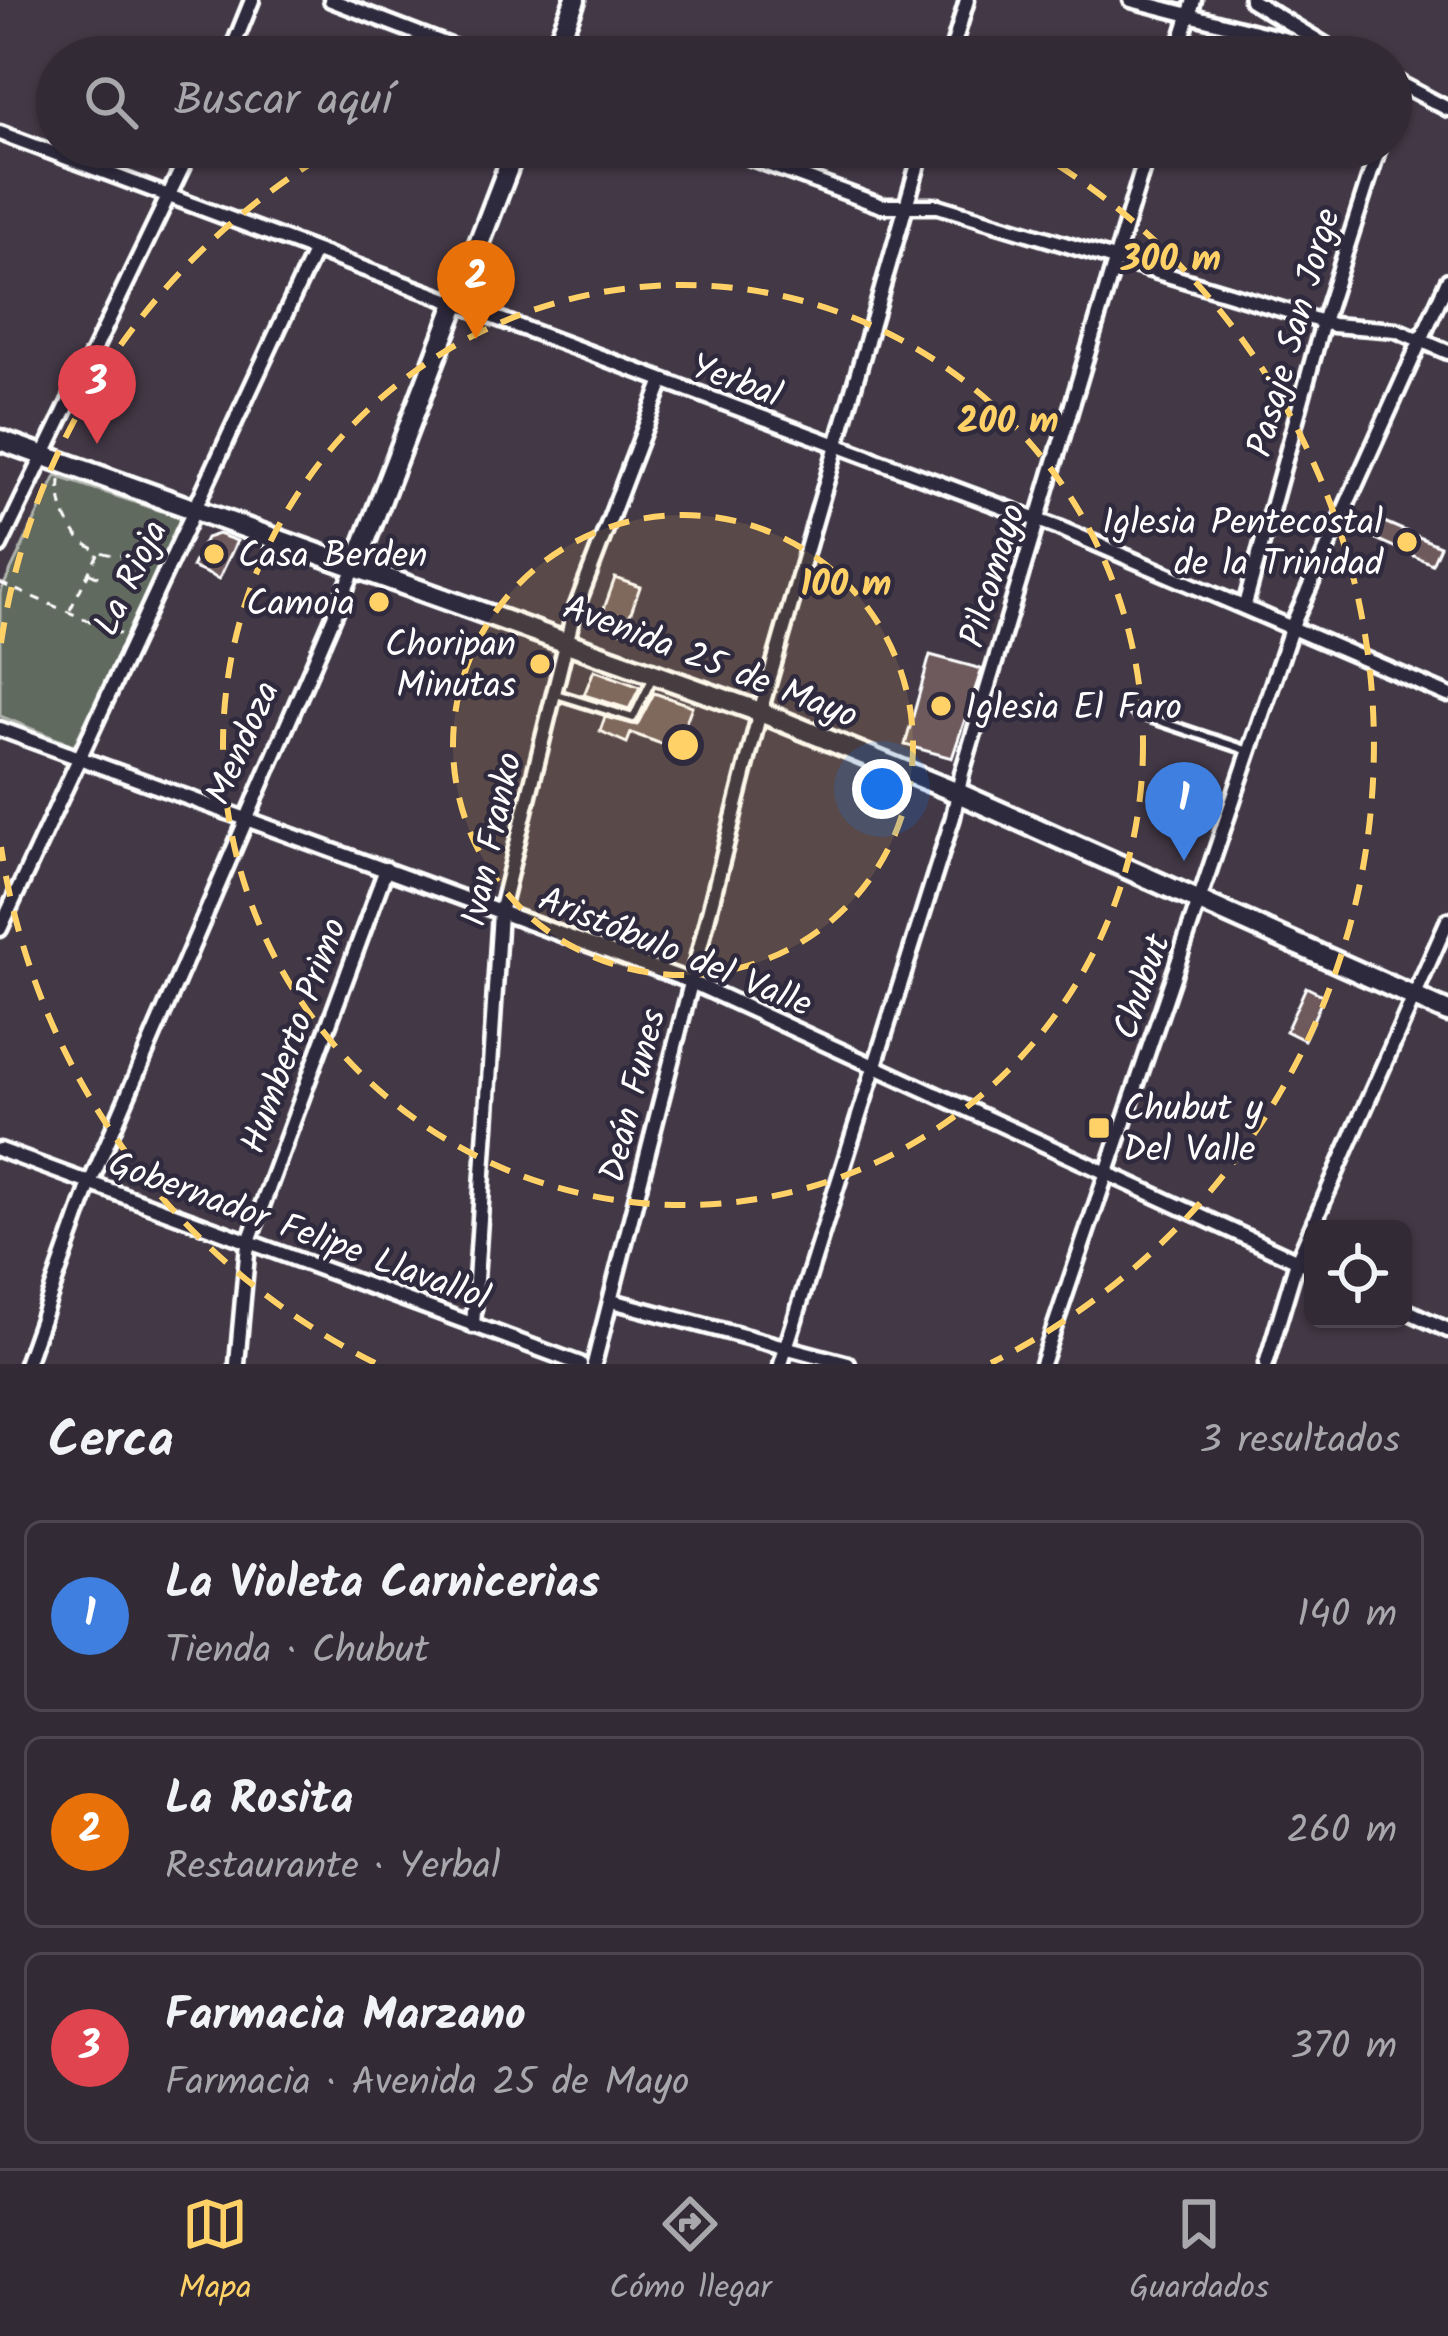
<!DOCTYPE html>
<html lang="es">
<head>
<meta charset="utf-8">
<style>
	body { margin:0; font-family:Kalam,sans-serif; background:#3d3640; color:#f1f3f6 }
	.controls { position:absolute; right:36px; bottom:36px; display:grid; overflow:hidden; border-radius:18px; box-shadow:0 3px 9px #0004 }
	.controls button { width:108px; height:108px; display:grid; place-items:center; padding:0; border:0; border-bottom:3px solid #4d464f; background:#322a34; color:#f1f3f6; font:60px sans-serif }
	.you { position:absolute; left:882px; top:789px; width:42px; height:42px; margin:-30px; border:9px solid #fff; border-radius:50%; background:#1a73e8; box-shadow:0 0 0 18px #1a73e833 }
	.badge { display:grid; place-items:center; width:78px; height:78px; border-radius:50%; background:#ffd166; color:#fff; font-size:39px; font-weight:700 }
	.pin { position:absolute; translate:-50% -99px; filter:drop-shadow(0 3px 6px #0008) }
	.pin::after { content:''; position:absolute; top:63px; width:42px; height:36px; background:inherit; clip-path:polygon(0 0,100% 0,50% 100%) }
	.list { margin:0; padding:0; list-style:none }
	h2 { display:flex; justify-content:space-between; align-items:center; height:156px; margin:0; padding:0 48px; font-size:51px }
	h2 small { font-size:39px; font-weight:400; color:#a8a7ac }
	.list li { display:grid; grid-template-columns:78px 1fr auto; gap:36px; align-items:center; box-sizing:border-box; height:192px; margin:0 24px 24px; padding:0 24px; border:3px solid #4d464f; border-radius:18px }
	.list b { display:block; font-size:45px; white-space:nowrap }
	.list p { margin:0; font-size:39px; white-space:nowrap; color:#a8a7ac }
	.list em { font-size:39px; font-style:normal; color:#a8a7ac }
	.icon { flex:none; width:66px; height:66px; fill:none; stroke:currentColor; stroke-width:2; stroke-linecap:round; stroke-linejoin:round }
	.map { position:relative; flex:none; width:1448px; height:1364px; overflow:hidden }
	.search { position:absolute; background:#322a34; box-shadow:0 3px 9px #0004; left:36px; right:36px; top:36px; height:132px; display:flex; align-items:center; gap:30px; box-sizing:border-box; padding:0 42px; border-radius:66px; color:#a8a7ac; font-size:45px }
	.sheet { height:804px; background:#322a34 }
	nav { display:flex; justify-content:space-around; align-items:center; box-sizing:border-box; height:168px; border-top:3px solid #4d464f; background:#322a34; font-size:33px; color:#a8a7ac }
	nav a { display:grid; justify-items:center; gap:6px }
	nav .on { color:#ffd166 }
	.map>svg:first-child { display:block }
	.green { fill:#616a5e; stroke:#b0b4ae; stroke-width:3 }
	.building { fill:#6e5a5c; stroke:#fff; stroke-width:3 }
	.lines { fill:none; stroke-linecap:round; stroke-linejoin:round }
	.lane-casing { stroke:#fff; stroke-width:15 }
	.street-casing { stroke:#fff; stroke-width:21 }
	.secondary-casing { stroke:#fff; stroke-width:27 }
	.path { stroke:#fff; stroke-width:3; stroke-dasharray:9 9; stroke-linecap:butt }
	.lane { stroke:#2f2a3d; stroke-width:6 }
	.street { stroke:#2f2a3d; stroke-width:12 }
	.secondary { stroke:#2f2a3d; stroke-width:18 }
	.ring { fill:none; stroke:#ffd166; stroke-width:6; stroke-dasharray:21 15 }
	.poi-dot { fill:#ffd166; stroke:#2f2a3d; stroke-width:4.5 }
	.labels { text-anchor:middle; stroke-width:9; stroke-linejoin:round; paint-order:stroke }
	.street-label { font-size:36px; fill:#fff; stroke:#2f2a3d }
	.poi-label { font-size:36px; fill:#fff; stroke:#2f2a3d; text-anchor:end }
	.centre { fill:#ffd166; stroke:#2f2a3d; stroke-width:6 }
	.ring-label { font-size:36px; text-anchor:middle; font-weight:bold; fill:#ffd166; stroke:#2f2a3d; stroke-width:9; stroke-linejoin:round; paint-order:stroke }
</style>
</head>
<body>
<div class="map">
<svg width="1448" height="1364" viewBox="0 0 1448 1364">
	<rect width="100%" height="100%" fill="#423846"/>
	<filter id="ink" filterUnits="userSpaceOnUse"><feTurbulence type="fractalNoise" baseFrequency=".00833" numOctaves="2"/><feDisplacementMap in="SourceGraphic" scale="24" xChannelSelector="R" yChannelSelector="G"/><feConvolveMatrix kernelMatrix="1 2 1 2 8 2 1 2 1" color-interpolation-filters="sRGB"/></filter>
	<g filter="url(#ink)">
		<path class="green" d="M56,476L182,518L74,746L0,716V593Z"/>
		<g class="building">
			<path d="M1382,521L1440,546L1432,564L1374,538Z"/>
			<path d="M218,534L237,541L219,579L192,567L206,538Z"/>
			<path d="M615,578L640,587L624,632L599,623Z"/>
			<path d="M930,655L982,669L952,758L905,745Z"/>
			<path d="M594,670L640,687L629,709L584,695Z"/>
			<path d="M654,693L692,706L676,749L631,733L627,743L600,731L605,717L637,725Z"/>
			<path d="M1306,987L1324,996L1304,1040L1286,1031Z"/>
		</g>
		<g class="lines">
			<defs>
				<g id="lane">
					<path d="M556,694L633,718L652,679"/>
					<path d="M1135,713L1249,751"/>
				</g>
				<g id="street">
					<path d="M331,0L479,57"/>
					<path d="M1131,0L1337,53"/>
					<path d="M1251,0L1345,57"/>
					<path d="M229,57L252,0"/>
					<path d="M950,57L967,0"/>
					<path d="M1176,57L1194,0"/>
					<path d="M1391,79L1448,109"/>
					<path d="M1391,108L1399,83"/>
					<path d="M0,133L1059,528L1448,695"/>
					<path d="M721,147L882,206H938L1333,325L1396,330L1448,352"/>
					<path d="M0,546L192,147"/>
					<path d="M1245,605L1323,322L1379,147"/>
					<path d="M0,729L689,981L1313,1268"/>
					<path d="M0,929L314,252"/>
					<path d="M0,1150L580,1364"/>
					<path d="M612,1301L848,1364"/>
					<path d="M1403,1309L1448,1330"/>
					<path d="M473,1326L500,913L573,616L662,383"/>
					<path d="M26,1364L90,1183L356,565"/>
					<path d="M237,1364L248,1244L386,869"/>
					<path d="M594,1364L760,712L923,147"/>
					<path d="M781,1364L953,817L962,773L1149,147"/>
					<path d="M1042,1364L1292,626L1448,280"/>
					<path d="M1266,1364L1297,1261L1448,920"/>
				</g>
				<g id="secondary">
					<path d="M552,57L575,0"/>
					<path d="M0,440L760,712L958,793L1448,1012"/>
					<path d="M356,565L516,147"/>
				</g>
			</defs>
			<use href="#lane" class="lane-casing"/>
			<use href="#street" class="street-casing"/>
			<use href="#secondary" class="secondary-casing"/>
			<g class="path">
				<path d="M60,480C56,545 116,579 167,536"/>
				<path d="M90,573L101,578"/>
				<path d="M0,583L120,634"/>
				<path d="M70,610L98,554"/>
			</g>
			<use href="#lane" class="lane"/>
			<use href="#street" class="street"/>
			<use href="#secondary" class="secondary"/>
		</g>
	</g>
	<circle cx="683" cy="745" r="230" fill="#ffd166" fill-opacity=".12"/>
	<g class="ring">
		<circle cx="683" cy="745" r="230"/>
		<circle cx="683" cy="745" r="460"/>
		<path d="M375 1363A690 690 0 0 1 1 847M1 643A690 690 0 0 1 338 147M635 57A690 690 0 0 1 731 57M1028 147A690 690 0 0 1 991 1363"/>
	</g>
	<g class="poi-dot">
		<circle cx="1407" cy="542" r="12"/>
		<circle cx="214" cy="554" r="12"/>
		<circle cx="379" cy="602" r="12"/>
		<circle cx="540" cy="664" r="12"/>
		<circle cx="941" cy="706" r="12"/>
		<rect x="1087" y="1116" width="24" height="24" rx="6"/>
	</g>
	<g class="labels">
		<g class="street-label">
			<text transform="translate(1292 332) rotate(-74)" y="13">Pasaje San Jorge</text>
			<text transform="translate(737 379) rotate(20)" y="13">Yerbal</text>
			<text transform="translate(991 575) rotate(-73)" y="13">Pilcomayo</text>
			<text transform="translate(129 577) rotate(-64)" y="13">La Rioja</text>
			<text transform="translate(711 660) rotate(21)" y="13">Avenida 25 de Mayo</text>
			<text transform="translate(241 742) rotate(-66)" y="13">Mendoza</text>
			<text transform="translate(490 839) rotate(-78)" y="13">Ivan Franko</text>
			<text transform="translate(676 950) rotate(22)" y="13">Aristóbulo del Valle</text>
			<text transform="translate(1140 986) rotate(-71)" y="13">Chubut</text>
			<text transform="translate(292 1035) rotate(-70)" y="13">Humberto Primo</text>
			<text transform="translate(631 1095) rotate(-76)" y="13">Deán Funes</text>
			<text transform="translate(300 1229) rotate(20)" y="13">Gobernador Felipe Llavallol</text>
		</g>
		<g class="poi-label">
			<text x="1383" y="534">Iglesia Pentecostal<tspan x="1383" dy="41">de la Trinidad</tspan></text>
			<text x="238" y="567" text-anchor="start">Casa Berden</text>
			<text x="355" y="615">Camoia</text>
			<text x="516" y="656">Choripan<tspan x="516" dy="41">Minutas</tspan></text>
			<text x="965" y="719" text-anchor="start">Iglesia El Faro</text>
			<text x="1123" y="1120" text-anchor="start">Chubut y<tspan x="1123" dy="41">Del Valle</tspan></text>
		</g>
	</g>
	<circle cx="683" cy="745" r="18" class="centre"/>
	<g class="ring-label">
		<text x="1171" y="270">300 m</text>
		<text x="1008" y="432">200 m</text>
		<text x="846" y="595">100 m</text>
	</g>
</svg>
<div class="controls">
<button><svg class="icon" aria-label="locate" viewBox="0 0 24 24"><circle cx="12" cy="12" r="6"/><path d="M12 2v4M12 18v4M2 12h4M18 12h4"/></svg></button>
</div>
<div class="you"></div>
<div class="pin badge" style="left:1184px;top:861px;background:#3f7fe0">1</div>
<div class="pin badge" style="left:476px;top:339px;background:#e8710a">2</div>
<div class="pin badge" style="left:97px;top:444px;background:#e0444e">3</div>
<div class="search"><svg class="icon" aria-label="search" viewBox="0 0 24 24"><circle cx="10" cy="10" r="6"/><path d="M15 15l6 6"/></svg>Buscar aquí</div>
</div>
<section class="sheet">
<h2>Cerca<small>3 resultados</small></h2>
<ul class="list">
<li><span class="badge" style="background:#3f7fe0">1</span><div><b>La Violeta Carnicerias</b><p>Tienda · Chubut</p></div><em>140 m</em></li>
<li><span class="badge" style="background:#e8710a">2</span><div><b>La Rosita</b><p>Restaurante · Yerbal</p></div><em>260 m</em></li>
<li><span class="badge" style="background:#e0444e">3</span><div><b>Farmacia Marzano</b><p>Farmacia · Avenida 25 de Mayo</p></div><em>370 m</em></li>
</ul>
</section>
<nav>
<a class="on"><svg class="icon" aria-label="map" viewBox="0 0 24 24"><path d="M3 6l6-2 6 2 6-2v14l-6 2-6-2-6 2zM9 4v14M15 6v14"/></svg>Mapa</a>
<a><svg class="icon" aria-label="directions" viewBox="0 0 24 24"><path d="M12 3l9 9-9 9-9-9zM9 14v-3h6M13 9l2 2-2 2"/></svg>Cómo llegar</a>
<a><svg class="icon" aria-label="saved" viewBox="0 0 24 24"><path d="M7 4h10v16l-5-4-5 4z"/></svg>Guardados</a>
</nav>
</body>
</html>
